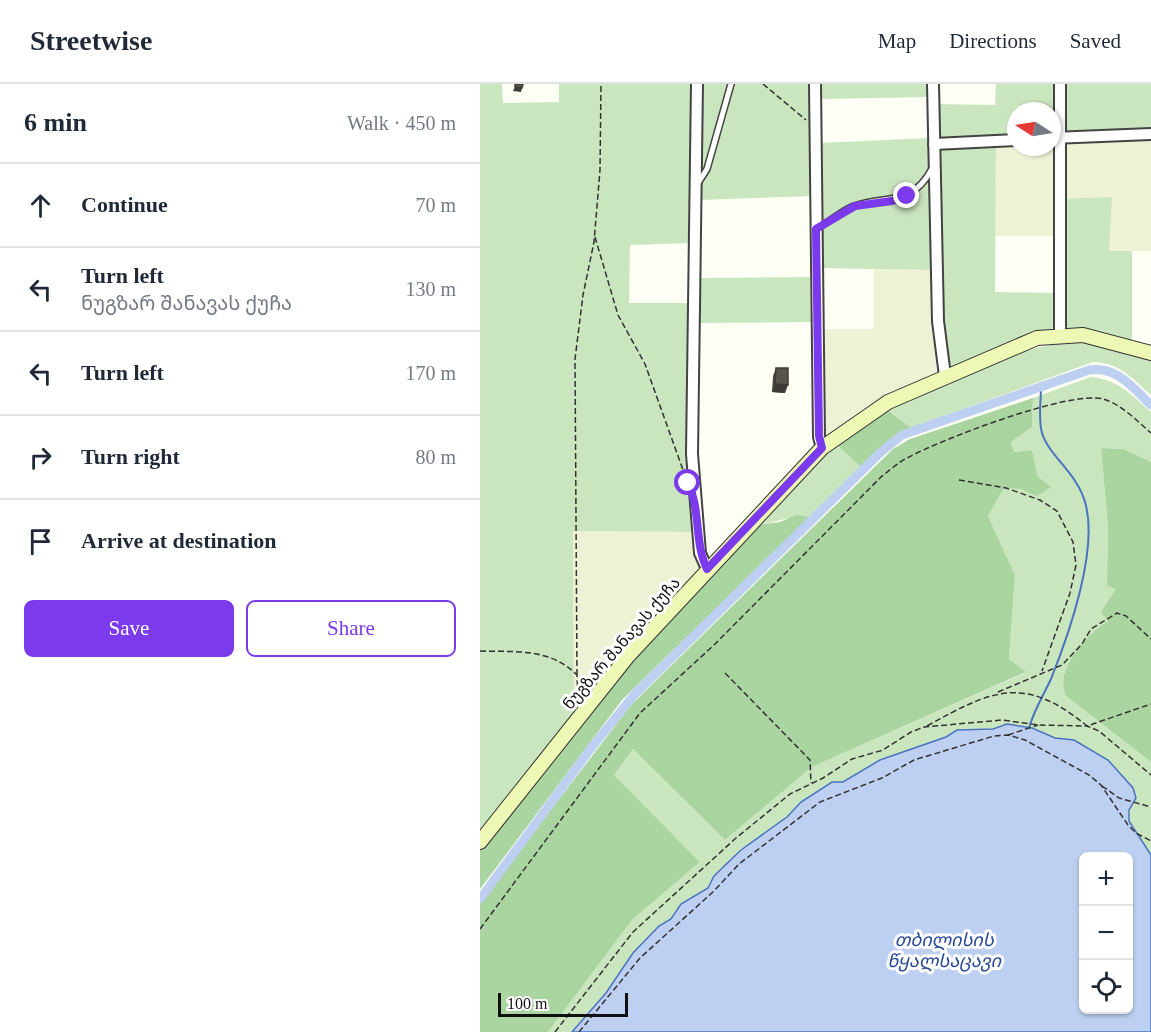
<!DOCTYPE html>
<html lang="en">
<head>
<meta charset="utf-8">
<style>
	body { margin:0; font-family:"Times New Roman","Noto Sans Georgian",serif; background:#f2f2f3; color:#1f2937 }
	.controls { position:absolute; right:18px; bottom:18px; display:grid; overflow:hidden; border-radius:9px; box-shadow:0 2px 4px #0004 }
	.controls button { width:54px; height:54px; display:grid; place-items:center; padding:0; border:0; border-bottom:2px solid #e0e1e3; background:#fff; color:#1f2937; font:30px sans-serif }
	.compass { position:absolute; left:527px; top:18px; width:54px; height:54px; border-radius:50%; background:#fff; box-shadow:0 2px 4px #0004; rotate:282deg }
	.scale { position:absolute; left:18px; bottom:15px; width:130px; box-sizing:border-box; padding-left:6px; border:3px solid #101010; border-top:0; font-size:16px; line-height:21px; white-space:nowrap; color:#101010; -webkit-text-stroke:4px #fff; paint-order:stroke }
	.stop { position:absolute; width:18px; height:18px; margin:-14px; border:4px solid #7c3aed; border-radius:50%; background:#fff }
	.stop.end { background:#7c3aed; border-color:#fff; box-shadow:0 2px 6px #0008 }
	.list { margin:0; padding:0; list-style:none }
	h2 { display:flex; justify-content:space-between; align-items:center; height:78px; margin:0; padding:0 24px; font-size:26px }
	h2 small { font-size:20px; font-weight:400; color:#747a83 }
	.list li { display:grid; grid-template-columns:39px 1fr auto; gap:18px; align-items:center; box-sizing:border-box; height:84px; padding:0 24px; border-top:2px solid #e0e1e3 }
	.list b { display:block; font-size:22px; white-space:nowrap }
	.list p { margin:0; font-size:20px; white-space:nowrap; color:#747a83 }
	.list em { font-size:20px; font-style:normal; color:#747a83 }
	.actions { display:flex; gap:12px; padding:18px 24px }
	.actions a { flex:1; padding:14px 0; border:2px solid #7c3aed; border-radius:9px; text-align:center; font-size:21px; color:#7c3aed }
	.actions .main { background:#7c3aed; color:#fff }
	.icon { flex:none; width:33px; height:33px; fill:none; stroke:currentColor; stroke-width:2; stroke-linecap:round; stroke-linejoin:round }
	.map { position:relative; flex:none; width:671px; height:948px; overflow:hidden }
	header { display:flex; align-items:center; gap:36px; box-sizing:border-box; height:84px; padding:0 30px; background:#fff; border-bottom:2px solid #e0e1e3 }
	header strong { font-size:28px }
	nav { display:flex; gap:33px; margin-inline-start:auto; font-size:21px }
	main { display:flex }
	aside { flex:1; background:#fff }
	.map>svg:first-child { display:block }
	.farmland { fill:#edf2d5 }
	.green { fill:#cae6bf }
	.forest { fill:#abd5a0 }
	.water { fill:#bdd0f1; stroke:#4a74c1; stroke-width:1.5; fill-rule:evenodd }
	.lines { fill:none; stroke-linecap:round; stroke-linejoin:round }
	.stream { stroke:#4a74c1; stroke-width:2 }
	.canal { stroke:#bdd0f1; stroke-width:9 }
	.lane-casing { stroke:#434343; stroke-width:8 }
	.street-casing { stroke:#434343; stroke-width:14 }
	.secondary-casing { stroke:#323232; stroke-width:16 }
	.path { stroke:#323232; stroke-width:1.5; stroke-dasharray:6 3; stroke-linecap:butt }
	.lane { stroke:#fff; stroke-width:5 }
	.street { stroke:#fff; stroke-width:10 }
	.secondary { stroke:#eef8b5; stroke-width:14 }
	.wall { fill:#4c4842 }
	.shaded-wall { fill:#3e3b36 }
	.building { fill:#58544d; stroke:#3e3b36; stroke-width:1.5 }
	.route { stroke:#7c3aed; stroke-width:8 }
	.labels { text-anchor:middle; stroke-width:6; stroke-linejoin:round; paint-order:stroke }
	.street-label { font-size:16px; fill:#101010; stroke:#fff }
	.water-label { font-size:18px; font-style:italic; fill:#244797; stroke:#fff }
</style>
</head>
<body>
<header>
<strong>Streetwise</strong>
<nav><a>Map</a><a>Directions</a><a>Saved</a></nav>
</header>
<main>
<aside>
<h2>6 min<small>Walk · 450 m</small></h2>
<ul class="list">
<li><svg class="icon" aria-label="ahead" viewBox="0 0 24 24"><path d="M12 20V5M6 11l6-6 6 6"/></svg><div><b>Continue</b></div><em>70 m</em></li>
<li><svg class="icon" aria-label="left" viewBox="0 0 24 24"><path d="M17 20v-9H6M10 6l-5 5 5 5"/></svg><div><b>Turn left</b><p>ნუგზარ შანავას ქუჩა</p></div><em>130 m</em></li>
<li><svg class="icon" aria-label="left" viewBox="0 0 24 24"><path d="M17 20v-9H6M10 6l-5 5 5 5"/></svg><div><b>Turn left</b></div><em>170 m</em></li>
<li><svg class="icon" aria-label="right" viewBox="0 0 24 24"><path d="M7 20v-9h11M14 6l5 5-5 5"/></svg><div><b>Turn right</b></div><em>80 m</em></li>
<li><svg class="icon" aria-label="arrive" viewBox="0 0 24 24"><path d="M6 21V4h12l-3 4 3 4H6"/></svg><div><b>Arrive at destination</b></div></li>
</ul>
<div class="actions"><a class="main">Save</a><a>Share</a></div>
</aside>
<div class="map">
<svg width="671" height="948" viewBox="0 0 671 948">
	<rect width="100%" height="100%" fill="#fdfef4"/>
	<g class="farmland">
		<path d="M671,54V167H629L583,115V57Z"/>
		<path d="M572,59H576L575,152H515L516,61L572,63Z"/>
		<path d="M394,185L453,186V248L457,290L387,322L345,354L341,245H394Z"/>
		<path d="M93,447L214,448L215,472L221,485L94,627Z"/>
	</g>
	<g class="green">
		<path d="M0,0H22L23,19L79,18V0H213L211,159L150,161L149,219H210L207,367L212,442L214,448L93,447L94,627L0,751Z"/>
		<path d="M221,0H333L332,112L220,116Z"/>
		<path d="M338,0H449L450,13L338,15Z"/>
		<path d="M516,0H576L577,51H572V27H536V52L458,55L456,20L515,21Z"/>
		<path d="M583,0H671V47L583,51Z"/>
		<path d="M451,54L453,186L340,184V59Z"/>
		<path d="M516,61L515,208L576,209V244L553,248L468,286L461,236L458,63Z"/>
		<path d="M632,113L629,167H652V256L617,246L583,245V115Z"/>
		<path d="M330,193L331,238L219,239V194Z"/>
		<path d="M593,258L615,260L671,275V311C653,295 639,278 613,278L431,344L406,325C465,300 530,263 593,258Z"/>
		<path d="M611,293C637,295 652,311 671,328V378L644,365L621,364L628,444L627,502L637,505L628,537C607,550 573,586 586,612L671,678V771C660,758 642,737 653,720L628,676L552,644L527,640L513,645L477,646L466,653L400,676L363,698H352L321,718L307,733L261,766L234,792L228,804L202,820L191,835L179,842L153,869L126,909L92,948H68L152,836L220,778L134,691L153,665L245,756L332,683L545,589L529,575L535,491L508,432L524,404L540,405L557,411L558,393L552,366L534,368L531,358L552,343L553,314Z"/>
		<path d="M356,360L381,383L330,433C312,431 296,438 279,441Z"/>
	</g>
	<g class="forest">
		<path d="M553,314L552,343L531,358L534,368L552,366L558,393L571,403L557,412L540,405L524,404L508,432L535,491L529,575L546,588L332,683L245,756L153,665L134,691L220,778L152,836L68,948H0V819L151,621L413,365L430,355Z"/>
		<path d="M406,325L431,344L415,351L381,383L356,360Z"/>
		<path d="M621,364L644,365L671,378V678L586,612C573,586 607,550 628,537L621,528L636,505L627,502L628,444Z"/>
		<path d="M316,431L330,433L142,616L0,805V766L143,584L279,441L300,438Z"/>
	</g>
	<path class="water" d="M527,640L552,644L575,654L594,656L628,676L653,704L656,714L649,726V737L671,771V948H92L126,909L153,869L179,842L191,835L201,820L228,804L234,792L261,766L307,733L321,718L352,698H363L400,676L466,653L477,646L513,645ZM604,772H648V926H604Z"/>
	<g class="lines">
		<path class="stream" d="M549,644C554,626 563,612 571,595C589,550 619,465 605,418C597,389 569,372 562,349C558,335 561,317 561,303"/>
		<path class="canal" d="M0,815L112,663L154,611L401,368L422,351L609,286C637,282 652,303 671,321"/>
		<defs>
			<g id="lane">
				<path d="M218,99L227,85L251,0"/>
				<path d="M337,144C350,138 361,127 374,122C409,110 430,124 452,85"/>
			</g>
			<g id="street">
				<path d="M217,0L212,370L220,469L227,485"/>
				<path d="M335,0L339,353L342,364"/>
				<path d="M453,0L458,237L465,292"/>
				<path d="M572,54L671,50"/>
				<path d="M454,60L536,56"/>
				<path d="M580,251V0"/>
			</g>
			<path id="secondary" d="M0,758L148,572L342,364L408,318L557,254L603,251L671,269"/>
		</defs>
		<use href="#lane" class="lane-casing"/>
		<use href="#street" class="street-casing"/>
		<use href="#secondary" class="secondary-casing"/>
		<g class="path">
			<path d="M283,0L326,36"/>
			<path d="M115,153L138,231L165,280L203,386"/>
			<path d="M479,396L526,404L560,416L577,427L593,458L596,481L590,509L562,587"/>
			<path d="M0,567C35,568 71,564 97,591L98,618"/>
			<path d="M245,589L330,676L331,699"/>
			<path d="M97,591L95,275L103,211L114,158L120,86L121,0"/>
			<path d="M518,608L582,581L602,560L611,545L637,529L646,532L671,555"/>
			<path d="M447,642C512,606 544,590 607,642L671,620"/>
			<path d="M528,651L558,641"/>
			<path d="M622,702L639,714L671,723"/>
			<path d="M0,845L160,629L234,561L401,393C409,387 417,379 427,374C460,356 589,306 623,315C641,320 657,337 671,349"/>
			<path d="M75,948L153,848L256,754L310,710L343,694L372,675L403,666L431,648L444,643L522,636L559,641L607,642L619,647L671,691"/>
			<path d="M99,948L160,874L234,807L259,780L340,718L402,694L434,676L514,652L528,651L545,656L609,691L621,701L648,741L656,749L671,757"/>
		</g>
		<use href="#lane" class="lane"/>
		<use href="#street" class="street"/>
		<use href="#secondary" class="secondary"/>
	</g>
	<path class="wall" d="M296,284L305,309L292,308L293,292Z"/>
	<g class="shaded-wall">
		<path d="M35,3L42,4L41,8L33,7Z"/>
		<path d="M295,300L308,301L305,309L292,308Z"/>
	</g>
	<g class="building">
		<path d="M35,0H43L42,4L35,3Z"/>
		<path d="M296,284H308V301L295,300Z"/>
	</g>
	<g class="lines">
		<path class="route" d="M208,399C221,426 214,458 227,485L342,364L339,352L336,145L375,122L412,117L427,112"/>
	</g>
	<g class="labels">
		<g class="street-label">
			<text transform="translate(141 559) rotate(-49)" y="6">ნუგზარ შანავას ქუჩა</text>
		</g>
		<g class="water-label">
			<text x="464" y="862">თბილისის<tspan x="464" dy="21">წყალსაცავი</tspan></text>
		</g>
	</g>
</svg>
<div class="controls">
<button>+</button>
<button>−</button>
<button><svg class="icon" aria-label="locate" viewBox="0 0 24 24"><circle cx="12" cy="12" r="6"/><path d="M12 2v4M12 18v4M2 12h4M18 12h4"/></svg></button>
</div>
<svg class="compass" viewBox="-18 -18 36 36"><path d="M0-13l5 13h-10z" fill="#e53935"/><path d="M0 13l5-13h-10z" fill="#747a83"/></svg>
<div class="scale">100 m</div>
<div class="stop" style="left:208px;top:399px"></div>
<div class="stop end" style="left:427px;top:112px"></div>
</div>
</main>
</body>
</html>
